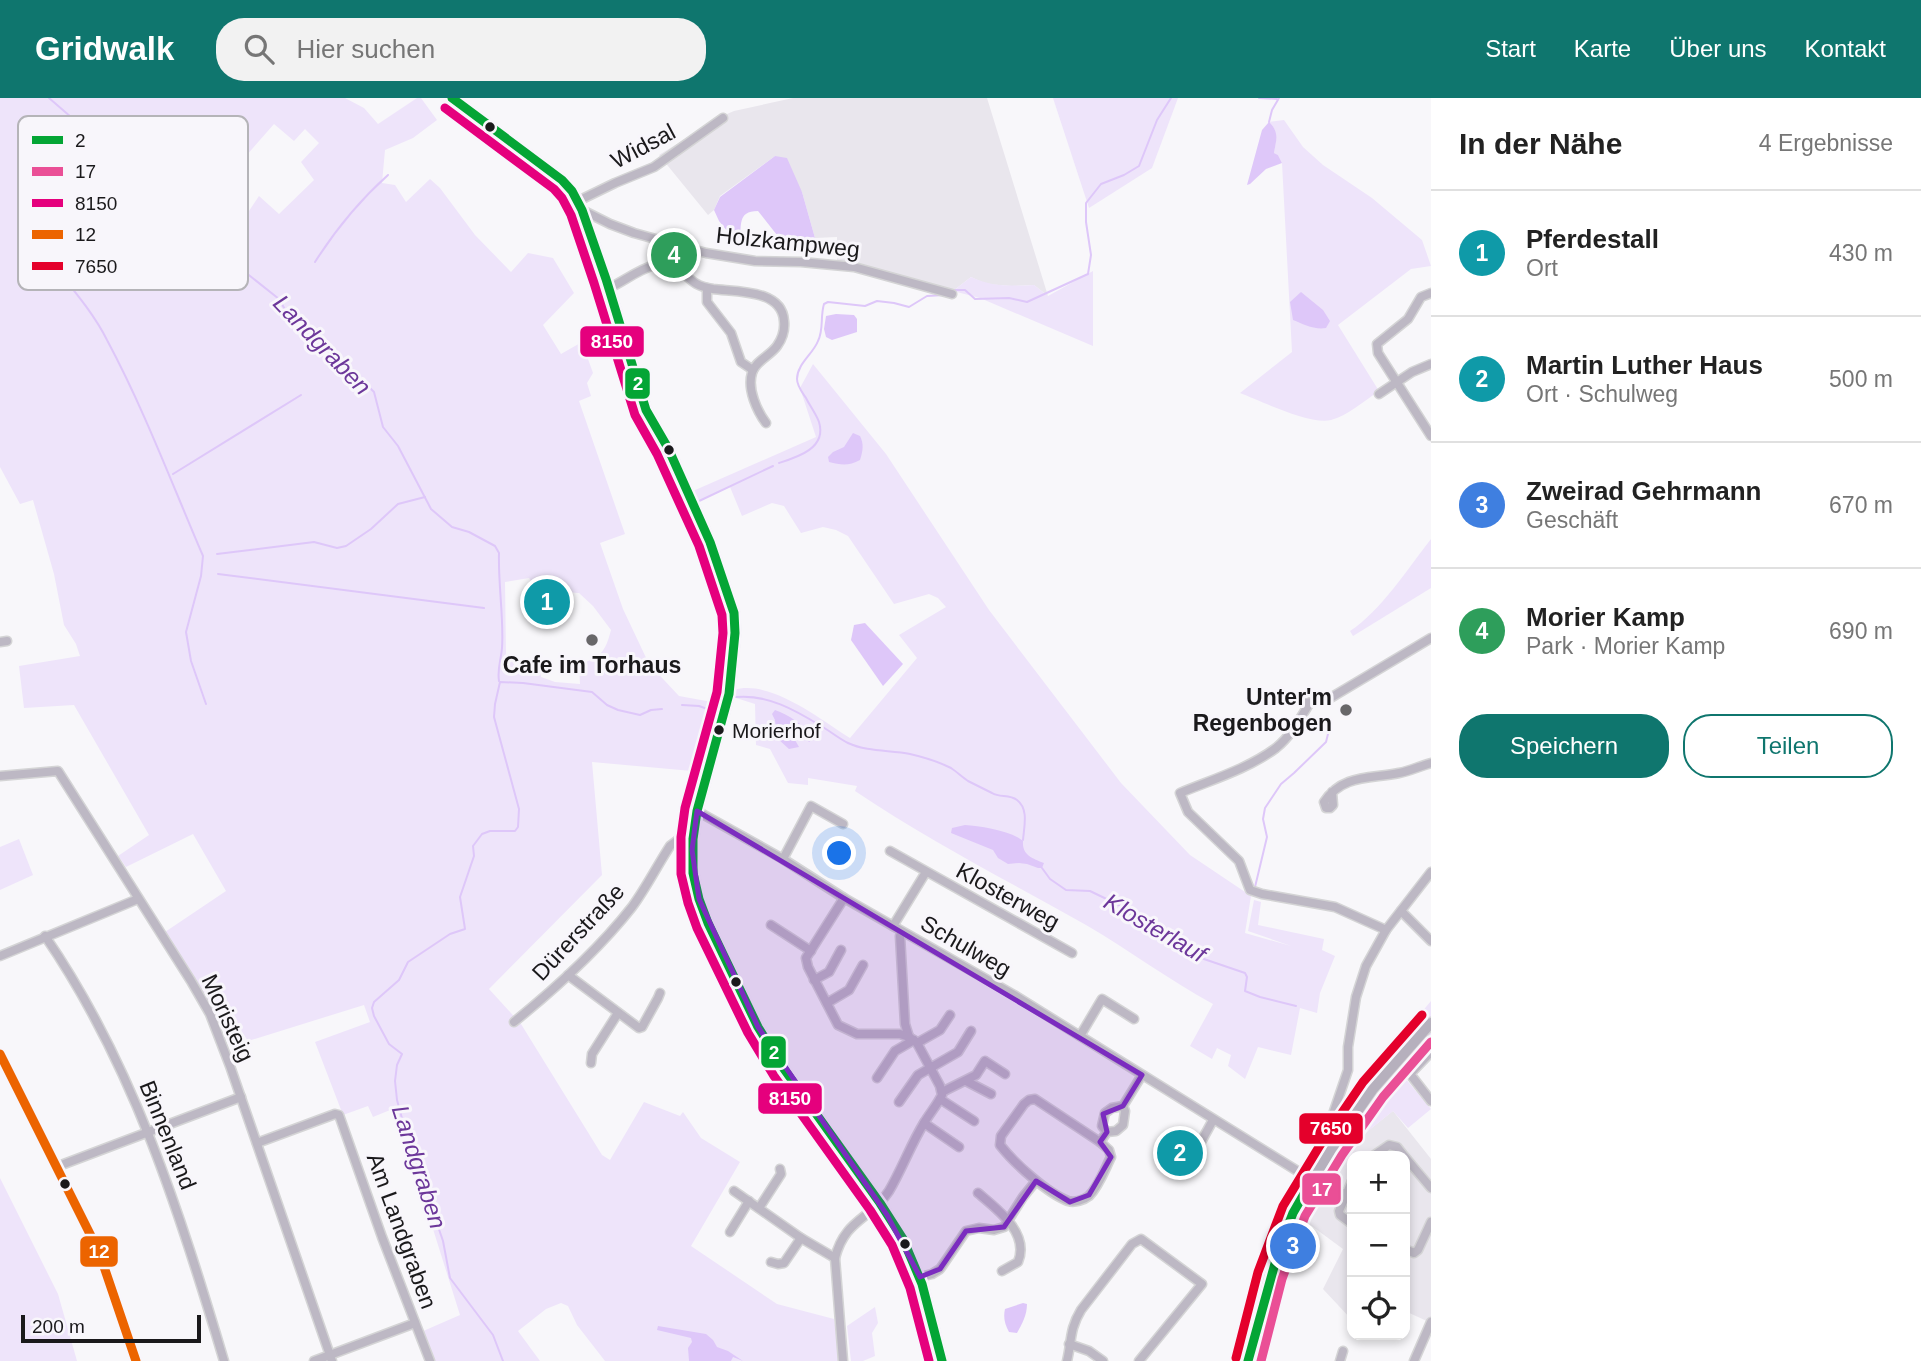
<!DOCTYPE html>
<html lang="de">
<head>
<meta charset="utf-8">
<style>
	body { margin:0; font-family:Arial,sans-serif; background:#f2f2f2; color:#222 }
	.controls { position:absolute; right:21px; bottom:21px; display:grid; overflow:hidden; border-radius:14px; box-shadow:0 4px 10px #0003 }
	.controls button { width:63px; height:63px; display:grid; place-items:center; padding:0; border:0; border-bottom:2px solid #e0e0e0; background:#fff; color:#222; font:35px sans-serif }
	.scale { position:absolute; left:21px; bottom:18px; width:180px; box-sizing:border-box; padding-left:7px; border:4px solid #1a191b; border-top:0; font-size:19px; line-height:24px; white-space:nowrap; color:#1a191b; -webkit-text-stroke:5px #f8f6fb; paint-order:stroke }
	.you { position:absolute; left:840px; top:756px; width:24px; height:24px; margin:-18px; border:5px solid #fff; border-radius:50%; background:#1a73e8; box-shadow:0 0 0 10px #1a73e833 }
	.badge { display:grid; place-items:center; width:46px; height:46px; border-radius:50%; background:#0f766e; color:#fff; font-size:23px; font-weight:700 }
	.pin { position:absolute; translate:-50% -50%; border:4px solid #fff; box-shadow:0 2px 7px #0006 }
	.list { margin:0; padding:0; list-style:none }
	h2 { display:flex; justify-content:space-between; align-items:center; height:91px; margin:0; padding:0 28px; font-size:30px }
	h2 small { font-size:23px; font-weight:400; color:#767676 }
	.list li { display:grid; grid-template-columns:46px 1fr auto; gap:21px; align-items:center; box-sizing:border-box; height:126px; padding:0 28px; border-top:2px solid #e0e0e0 }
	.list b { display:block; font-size:26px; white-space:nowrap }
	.list p { margin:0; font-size:23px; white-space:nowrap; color:#767676 }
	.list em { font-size:23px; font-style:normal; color:#767676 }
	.actions { display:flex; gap:14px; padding:21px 28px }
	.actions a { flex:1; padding:16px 0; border:2px solid #0f766e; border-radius:28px; text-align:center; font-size:24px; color:#0f766e }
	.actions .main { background:#0f766e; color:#fff }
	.icon { flex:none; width:38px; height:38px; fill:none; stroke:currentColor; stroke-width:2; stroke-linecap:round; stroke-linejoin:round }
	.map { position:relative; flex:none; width:1431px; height:1263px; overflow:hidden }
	header { display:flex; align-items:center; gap:42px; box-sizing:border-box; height:98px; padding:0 35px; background:#0f766e; color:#fff }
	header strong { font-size:33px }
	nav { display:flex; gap:38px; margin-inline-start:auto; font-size:24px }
	.search { width:490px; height:63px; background:#f2f2f2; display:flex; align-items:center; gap:18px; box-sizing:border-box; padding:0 24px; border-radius:28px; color:#767676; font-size:26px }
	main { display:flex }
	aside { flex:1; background:#fff }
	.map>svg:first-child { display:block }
	.built { fill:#e9e6ed }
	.green { fill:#eee4fa; fill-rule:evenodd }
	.water { fill:#dec7f9 }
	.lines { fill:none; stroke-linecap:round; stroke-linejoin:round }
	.stream { stroke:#dec7f9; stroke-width:2 }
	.minor-casing { stroke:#d4d4d5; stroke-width:11 }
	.major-casing { stroke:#d4d4d5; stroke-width:13 }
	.minor { stroke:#bdb8c4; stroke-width:8 }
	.major { stroke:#b6b0bd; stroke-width:10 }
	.bus-1-casing { stroke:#f8f6fb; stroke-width:14 }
	.bus-2-casing { stroke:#f8f6fb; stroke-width:14 }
	.bus-3-casing { stroke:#f8f6fb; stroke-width:14 }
	.bus-4-casing { stroke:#f8f6fb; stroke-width:14 }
	.bus-5-casing { stroke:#f8f6fb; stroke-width:14 }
	.bus-1 { stroke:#04a535; stroke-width:9 }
	.bus-2 { stroke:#ea4f96; stroke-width:9 }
	.bus-3 { stroke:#e5007d; stroke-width:9 }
	.bus-4 { stroke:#ec6400; stroke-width:9 }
	.bus-5 { stroke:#e4002b; stroke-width:9 }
	.marked { fill:#7b2cbf; fill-opacity:0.2; stroke:#7b2cbf; stroke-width:5; stroke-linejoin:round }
	.bus-dot { fill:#1a191b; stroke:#f8f6fb; stroke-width:2.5 }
	.poi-dot { fill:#686769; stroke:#f8f6fb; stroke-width:2.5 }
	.labels { text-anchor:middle; stroke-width:6; stroke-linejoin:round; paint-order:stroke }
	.bus-label { font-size:21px; fill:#1a191b; stroke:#f8f6fb; text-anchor:start }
	.street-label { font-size:23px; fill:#1a191b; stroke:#f8f6fb }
	.poi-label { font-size:23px; font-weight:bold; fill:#1a191b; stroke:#f8f6fb }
	.water-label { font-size:24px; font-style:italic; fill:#6c379a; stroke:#f8f6fb }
	.key { fill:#f8f6fb; stroke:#b5b4b8; stroke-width:2 }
	.key-label { font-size:19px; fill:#1a191b }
	.line-badge { stroke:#f8f6fb; stroke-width:2.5 }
	.badge-label { font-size:19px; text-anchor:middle; font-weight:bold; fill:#fff }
</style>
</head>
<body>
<header>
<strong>Gridwalk</strong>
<div class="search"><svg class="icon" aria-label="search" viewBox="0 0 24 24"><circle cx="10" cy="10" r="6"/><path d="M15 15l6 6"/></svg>Hier suchen</div>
<nav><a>Start</a><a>Karte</a><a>Über uns</a><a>Kontakt</a></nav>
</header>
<main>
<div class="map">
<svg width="1431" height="1263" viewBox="0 0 1431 1263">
	<rect width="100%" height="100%" fill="#f8f7fa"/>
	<g class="built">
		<path d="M793,0H987L1048,198L1034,187L1012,188L986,186L971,179L953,193L837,166V139L815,140L802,94L775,58L720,98L714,112L708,117L659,57L720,19L734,13Z"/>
		<path d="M1393,1013L1431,1061V1219L1429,1224L1405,1213V1058H1352V1222L1323,1191L1343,1151L1301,1120L1348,1049Z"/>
	</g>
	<g class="green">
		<path d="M0,0H345L364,10L378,26L417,0H421L437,22L413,40L385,52L382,85L395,87L406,104L430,81L440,90L475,137L511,174L528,155L553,160L574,195L543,227L561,256L582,244L593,275L587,285L591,298L579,303L625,436L600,445L623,511L649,566L679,598L723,606L703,674L592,664L602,777L489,891L521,926L602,1057L610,1062L644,1004L680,1018L683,1014L701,1040L740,1064L691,1148L777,1206L834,1221L840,1263H605L577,1227L568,1208L561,1205L546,1211L518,1233L540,1263H433L421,1234L460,1217L395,1010L373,1019L368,1008L343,1017L315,944L370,924L364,907L248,943L226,910L214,915L196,881L165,834L226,793L193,736L126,769L118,758L149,737L74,607L24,610L19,568L80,558L76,546L64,527L54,476L33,402L20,406L0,369ZM274,26L294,43L305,31L319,45L301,64L314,82L279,116L259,98L235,134L204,106ZM529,480L541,496L549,493L579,495L593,508L611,532C605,555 601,558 579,567L580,586L555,584L541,579L539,566H532L506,556L505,484Z"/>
		<path d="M1053,0H1178L1152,70L1089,110Z"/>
		<path d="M1284,22L1303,49L1323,67L1372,100L1422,142L1431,168L1411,171L1338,227L1379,293C1364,303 1347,318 1331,322C1310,327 1261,303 1240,295L1292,254L1282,65L1278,57L1274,55C1276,44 1279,33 1269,24Z"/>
		<path d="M1093,173V248L980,200L953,193L971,179C992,189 1011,188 1034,187L1048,198Z"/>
		<path d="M813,266L886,356L989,512L1121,685L1190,757L1251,798L1245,835L1291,848L1248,833L1254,802L1261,804L1258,827L1324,841L1322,852L1335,858L1320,895L1317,915L1300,910L1291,957L1258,949L1245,981L1228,968L1231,957L1217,950L1212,961L1190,948L1213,906C1169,882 1129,852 1086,827C1008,783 929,743 855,693L857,688L808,680V687L788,685L770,651L756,647L755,606L733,599L734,592C770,581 820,621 850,640L917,560L899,537L946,509L938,500L929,496L894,506L848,438L836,432L823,429L801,435L784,408L772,405L742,418L730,389L697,404L693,393L816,339L800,290Z"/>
		<path d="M1431,441V490L1353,538L1350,533C1380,514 1409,469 1431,441Z"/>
		<path d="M19,741L33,777L0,792V749Z"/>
		<path d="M1431,903V952L1405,980L1431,1011L1408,1030L1393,1013L1348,1049L1327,1081L1310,1071L1349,1001Z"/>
		<path d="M0,1080L58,1196L77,1263H0Z"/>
		<path d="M875,1209L878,1225L872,1235L875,1258L863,1263H851L847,1228Z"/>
	</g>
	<g class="water">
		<path d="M1269,24C1280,34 1276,43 1274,55L1278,57L1282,65L1266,71L1250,86L1247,87L1262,32Z"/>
		<path d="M775,58L787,60L802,94L815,140L805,147L784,146L758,113C736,113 743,129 739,140L732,139L719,123L714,112L720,99Z"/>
		<path d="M1301,194L1323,212L1330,223L1326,230C1314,232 1303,226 1293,222L1290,204Z"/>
		<path d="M836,216L854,217L857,221V234L832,242L826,239L824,231L826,218Z"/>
		<path d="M853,335L860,338C864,346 863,353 860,362C849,368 841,367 829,364L828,359L833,354L844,349Z"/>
		<path d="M865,525L903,566L883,588L851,542L854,527Z"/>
		<path d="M775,612C788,616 805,629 815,638L809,644L805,639L799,637L795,642L799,649L789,651L777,640L775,622L772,616Z"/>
		<path d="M965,727C981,728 1012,733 1023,743C1022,757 1032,760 1044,765L1042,770H1038L1027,766L1019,765L1008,766L998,760L993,752L951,735L952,730Z"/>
		<path d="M1023,1205L1027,1206C1027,1217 1022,1226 1017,1235L1009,1234C1005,1227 1003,1220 1005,1211Z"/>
		<path d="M658,1228L706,1236L713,1242L717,1249L728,1253L743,1263L733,1259L731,1263H689L688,1250L692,1244L691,1240L657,1232Z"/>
	</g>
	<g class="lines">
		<g class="stream">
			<path d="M49,0L131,71L235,166L279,201L287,215L298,229L371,291L374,294L383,329L398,348L431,411L452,429L469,434L495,448L499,455C498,486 504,521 502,550C501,562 497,571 499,583"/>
			<path d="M1259,0L1277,1"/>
			<path d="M1269,24L1272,12L1279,0"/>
			<path d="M47,159C68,186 92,212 107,242C144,311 172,386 203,458L201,478L186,534L191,563L206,606"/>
			<path d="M315,164C336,131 359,103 388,77"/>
			<path d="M955,192H965L975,201L1009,200L1027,204L1088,176L1091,157L1086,124V105L1101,86L1124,77L1139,68L1157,22L1171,0"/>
			<path d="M779,365C798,359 827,350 819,324C816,316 810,308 806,300C802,294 797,288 797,281C797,266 813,256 818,243C824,231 820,219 824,206L828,204L865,208L877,203L894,205L909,209L927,198L944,197"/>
			<path d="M173,376L301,297"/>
			<path d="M697,404L773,368"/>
			<path d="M217,456L314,444L337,450L346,448L371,431L398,406L425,399"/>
			<path d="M218,476L484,510"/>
			<path d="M736,599C767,596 795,612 821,628C830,633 838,640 848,645C867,654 890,652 910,656C923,659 939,664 951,670C957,674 962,679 968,683C976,687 984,691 992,695C1000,700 1009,696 1017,702C1029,711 1024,729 1023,742"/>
			<path d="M682,607L699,608L713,613L719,611"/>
			<path d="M1042,770L1050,781L1066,792L1090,793L1121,808L1125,813L1165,836L1201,860L1245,875L1247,879L1245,893L1260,899L1296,908"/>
			<path d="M1255,789L1267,739L1263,721L1265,710L1281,686L1294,675L1326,644L1328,636L1322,620"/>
			<path d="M503,1263L493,1237L450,1180L443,1143L406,1035L397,1002L395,983L397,967L402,956L389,946L374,918L372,910L374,904L399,882L408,864L450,836L465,831L460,799L474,758L473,748L482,736L490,733H515L518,729L519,711L494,619L495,606L500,584L523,585L592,594L607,607L618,612L640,617L651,612L662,611"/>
		</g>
		<defs>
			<g id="minor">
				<path d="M578,103L615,85L654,69L723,20"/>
				<path d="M582,112L610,126L634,135L706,155L755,163L801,164L854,169L952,196"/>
				<path d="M609,190C630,181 659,153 681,173C693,184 696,188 713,191C736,194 782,191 784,223C785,232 782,241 777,248C770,258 755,263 752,275C747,291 757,313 766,325"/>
				<path d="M707,190V204L731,235L741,264L753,272"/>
				<path d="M1431,195L1421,199L1408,221L1377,246L1378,255L1431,338"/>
				<path d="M1379,296L1412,274L1431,266"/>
				<path d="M0,544L7,543"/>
				<path d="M1305,605L1327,602L1431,540"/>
				<path d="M1309,606C1300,621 1290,639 1276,650C1248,671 1211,682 1180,695L1188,714L1239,763L1250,792L1262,796L1335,809L1386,832"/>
				<path d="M0,678L58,673L191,883L210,916L230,968L332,1263"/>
				<path d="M1332,694L1333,707L1330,710H1326L1324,704C1343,676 1370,681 1399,675C1410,673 1420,668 1431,665"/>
				<path d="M697,713L783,761L844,800L1014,897L1312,1082L1327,1090L1346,1096"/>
				<path d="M890,753L1072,855"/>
				<path d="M783,761L811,708L843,726"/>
				<path d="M1401,813L1431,843"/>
				<path d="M771,827L811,853"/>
				<path d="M893,828L926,774"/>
				<path d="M45,838C133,966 180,1115 224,1263"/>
				<path d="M900,838L905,926L909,939"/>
				<path d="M0,858L138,801"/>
				<path d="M568,877L639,930L642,929L658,900L660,895"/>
				<path d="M814,882L829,874L841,852"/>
				<path d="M827,905L849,892L863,867"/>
				<path d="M514,924C556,890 599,851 632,809C646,790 657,768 670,748L678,742L693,741"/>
				<path d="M1080,938L1102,901L1134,921"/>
				<path d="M917,945L940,932L950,917"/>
				<path d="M1431,954L1410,976L1431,1003"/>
				<path d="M0,956L99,1154L136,1263"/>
				<path d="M591,965L592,956L618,915"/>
				<path d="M877,980L895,953L914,942"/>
				<path d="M966,983L991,996"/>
				<path d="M942,994L976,977L985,963L1005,976"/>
				<path d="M940,1001L974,1023"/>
				<path d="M1035,1001L1100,1044L1109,1052L1111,1059C1105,1071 1099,1088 1089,1098C1084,1102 1075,1105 1068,1103C1047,1095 1014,1065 1000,1047L1001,1038L1024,1006L1029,1002Z"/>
				<path d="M899,1004L918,977L958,954L971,933"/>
				<path d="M1123,1008L1142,977"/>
				<path d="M1332,1019L1348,972V949L1356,899L1366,868L1386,832L1431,774"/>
				<path d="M924,1025L959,1049"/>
				<path d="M1100,1044L1107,1034L1116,1033L1123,1027L1125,1013L1123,1008L1112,1010L1105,1015L1102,1028L1107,1034"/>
				<path d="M257,1045L335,1016L339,1017L382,1139L430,1263"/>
				<path d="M1373,1058L1389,1047L1397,1049L1404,1058"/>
				<path d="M1405,1059L1431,1090"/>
				<path d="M56,1069L241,999"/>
				<path d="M1185,1073L1213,1022"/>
				<path d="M1352,1083L1339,1113L1340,1117L1352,1126"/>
				<path d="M734,1093L801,1140L835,1160"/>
				<path d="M978,1095C997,1111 1030,1135 1018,1164L1002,1173"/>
				<path d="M759,1110L781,1076L780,1071"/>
				<path d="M730,1134L749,1103"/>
				<path d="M1405,1151L1414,1155L1418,1152L1431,1124"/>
				<path d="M771,1164L778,1166L784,1165L801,1140"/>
				<path d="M920,1179L932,1176L940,1171L966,1133L979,1130L994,1132L1004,1129L1023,1099L1036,1083"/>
				<path d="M1069,1246L1089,1253L1103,1263"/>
				<path d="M314,1263L415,1225"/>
				<path d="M843,1263L835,1160C845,1121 870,1122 889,1093C902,1071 911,1046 924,1025C930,1015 937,1007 942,997L940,988L917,945L909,939L900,936H857L838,927L808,869L806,860L844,800"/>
				<path d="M1067,1263C1072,1243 1069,1232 1081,1212L1132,1146L1141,1141L1202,1186L1139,1263"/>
				<path d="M1340,1263L1343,1253"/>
				<path d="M1414,1263L1431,1224"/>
			</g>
			<g id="major">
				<path d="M452,0L562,82L572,93L582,112L606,181L646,312L668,350L710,444L734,515L735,535L729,596L697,713L693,741V775L699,801L708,825L758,929L784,971L880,1105L903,1141L922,1186L942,1263"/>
				<path d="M1248,1263L1270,1177L1294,1113L1332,1050L1373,991L1431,925"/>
			</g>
		</defs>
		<use href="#minor" class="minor-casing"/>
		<use href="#major" class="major-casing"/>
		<use href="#minor" class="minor"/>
		<use href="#major" class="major"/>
		<defs>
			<g id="bus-1">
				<path d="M452,0L562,82L572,93L582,112L606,181L646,312L668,350L710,444L734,515L735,535L729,596L697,713L693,741V775L699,801L708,825L758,929L784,971L880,1105L903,1141L922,1186L942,1263"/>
				<path d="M1248,1263L1279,1151L1293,1115L1312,1082"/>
			</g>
			<path id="bus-2" d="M1261,1263L1282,1181L1305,1118L1342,1057L1383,999L1431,944"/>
			<path id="bus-3" d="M445,10L554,91L562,100L571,117L594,185L635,317L657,356L699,448L722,517L723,535L717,594L685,710L681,739V776L688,805L697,830L748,935L774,978L870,1112L892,1147L910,1190L929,1263"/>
			<path id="bus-4" d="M0,956L99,1154L136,1263"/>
			<path id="bus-5" d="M1236,1260L1258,1174L1283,1108L1322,1044L1363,984L1422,917"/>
		</defs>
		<use href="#bus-1" class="bus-1-casing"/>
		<use href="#bus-2" class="bus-2-casing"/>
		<use href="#bus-3" class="bus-3-casing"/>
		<use href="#bus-4" class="bus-4-casing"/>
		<use href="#bus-5" class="bus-5-casing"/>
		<use href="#bus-1" class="bus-1"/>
		<use href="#bus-2" class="bus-2"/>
		<use href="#bus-3" class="bus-3"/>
		<use href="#bus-4" class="bus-4"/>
		<use href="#bus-5" class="bus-5"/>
	</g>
	<path class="marked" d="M697,713L1142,977L1123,1008L1103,1016L1107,1034L1100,1044L1111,1059L1089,1097L1070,1104L1036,1083L1004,1129L966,1133L940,1171L920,1179L887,1117L758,929L699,801L692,752Z"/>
	<g class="bus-dot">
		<circle cx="490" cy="29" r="6"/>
		<circle cx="669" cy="352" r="6"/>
		<circle cx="719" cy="632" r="6"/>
		<circle cx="736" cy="884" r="6"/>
		<circle cx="65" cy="1086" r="6"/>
		<circle cx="905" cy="1146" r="6"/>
	</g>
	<g class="poi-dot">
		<circle cx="592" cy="542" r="7"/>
		<circle cx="1346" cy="612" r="7"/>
	</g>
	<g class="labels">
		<g class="bus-label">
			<text x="732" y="640">Morierhof</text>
		</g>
		<g class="street-label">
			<text transform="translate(643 48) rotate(-28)" y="8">Widsal</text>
			<text transform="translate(788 144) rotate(6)" y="8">Holzkampweg</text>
			<text transform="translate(1008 798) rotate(29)" y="8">Klosterweg</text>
			<text transform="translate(578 834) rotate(-47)" y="8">Dürerstraße</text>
			<text transform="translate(966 848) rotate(30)" y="8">Schulweg</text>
			<text transform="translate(228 920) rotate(65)" y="8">Moristeig</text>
			<text transform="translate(168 1037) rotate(68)" y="8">Binnenland</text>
			<text transform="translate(402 1133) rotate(70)" y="8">Am Landgraben</text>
		</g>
		<g class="poi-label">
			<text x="592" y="575">Cafe im Torhaus</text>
			<text x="1332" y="607" text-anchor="end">Unter'm<tspan x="1332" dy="26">Regenbogen</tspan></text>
		</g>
		<g class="water-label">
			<text transform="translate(322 247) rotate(46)" y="8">Landgraben</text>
			<text transform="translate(1155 830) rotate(30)" y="8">Klosterlauf</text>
			<text transform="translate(419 1069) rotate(72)" y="8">Landgraben</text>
		</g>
	</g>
	<rect x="18" y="18" width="230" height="174" rx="10" class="key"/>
	<rect x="32" y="38" width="31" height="8" fill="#04a535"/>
	<rect x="32" y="69" width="31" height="9" fill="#ea4f96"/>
	<rect x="32" y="101" width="31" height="8" fill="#e5007d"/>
	<rect x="32" y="132" width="31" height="9" fill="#ec6400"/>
	<rect x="32" y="164" width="31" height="8" fill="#e4002b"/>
	<g class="key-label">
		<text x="75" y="49">2</text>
		<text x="75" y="80">17</text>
		<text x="75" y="112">8150</text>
		<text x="75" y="143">12</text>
		<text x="75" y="175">7650</text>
	</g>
	<g class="line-badge">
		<rect x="579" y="227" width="66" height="33" rx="7" fill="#e5007d"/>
		<rect x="624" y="269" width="27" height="33" rx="7" fill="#04a535"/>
		<rect x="760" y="937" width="27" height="34" rx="7" fill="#04a535"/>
		<rect x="757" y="984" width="66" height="33" rx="7" fill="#e5007d"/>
		<rect x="1298" y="1014" width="66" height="33" rx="7" fill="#e4002b"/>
		<rect x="1301" y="1074" width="41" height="34" rx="7" fill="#ea4f96"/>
		<rect x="79" y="1137" width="40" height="33" rx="7" fill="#ec6400"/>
	</g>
	<g class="badge-label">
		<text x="612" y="250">8150</text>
		<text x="638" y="292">2</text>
		<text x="774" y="961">2</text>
		<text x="790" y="1007">8150</text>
		<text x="1331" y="1037">7650</text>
		<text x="1322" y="1098">17</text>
		<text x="99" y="1160">12</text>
	</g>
</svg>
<div class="controls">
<button>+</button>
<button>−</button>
<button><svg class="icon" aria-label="locate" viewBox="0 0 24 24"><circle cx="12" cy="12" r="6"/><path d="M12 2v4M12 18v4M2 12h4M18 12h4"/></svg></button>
</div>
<div class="scale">200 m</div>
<div class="you"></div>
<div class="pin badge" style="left:547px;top:504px;background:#0f9aa8">1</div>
<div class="pin badge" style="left:1180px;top:1055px;background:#0f9aa8">2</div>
<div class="pin badge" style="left:1293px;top:1148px;background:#3f7fe0">3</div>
<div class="pin badge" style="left:674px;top:157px;background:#2e9e5b">4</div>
</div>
<aside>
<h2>In der Nähe<small>4 Ergebnisse</small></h2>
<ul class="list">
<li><span class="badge" style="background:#0f9aa8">1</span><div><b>Pferdestall</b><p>Ort</p></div><em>430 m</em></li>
<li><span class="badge" style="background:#0f9aa8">2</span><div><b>Martin Luther Haus</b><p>Ort · Schulweg</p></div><em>500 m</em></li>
<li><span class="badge" style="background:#3f7fe0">3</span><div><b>Zweirad Gehrmann</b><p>Geschäft</p></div><em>670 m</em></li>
<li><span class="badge" style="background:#2e9e5b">4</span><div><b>Morier Kamp</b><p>Park · Morier Kamp</p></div><em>690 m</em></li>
</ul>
<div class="actions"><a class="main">Speichern</a><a>Teilen</a></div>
</aside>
</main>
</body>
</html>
